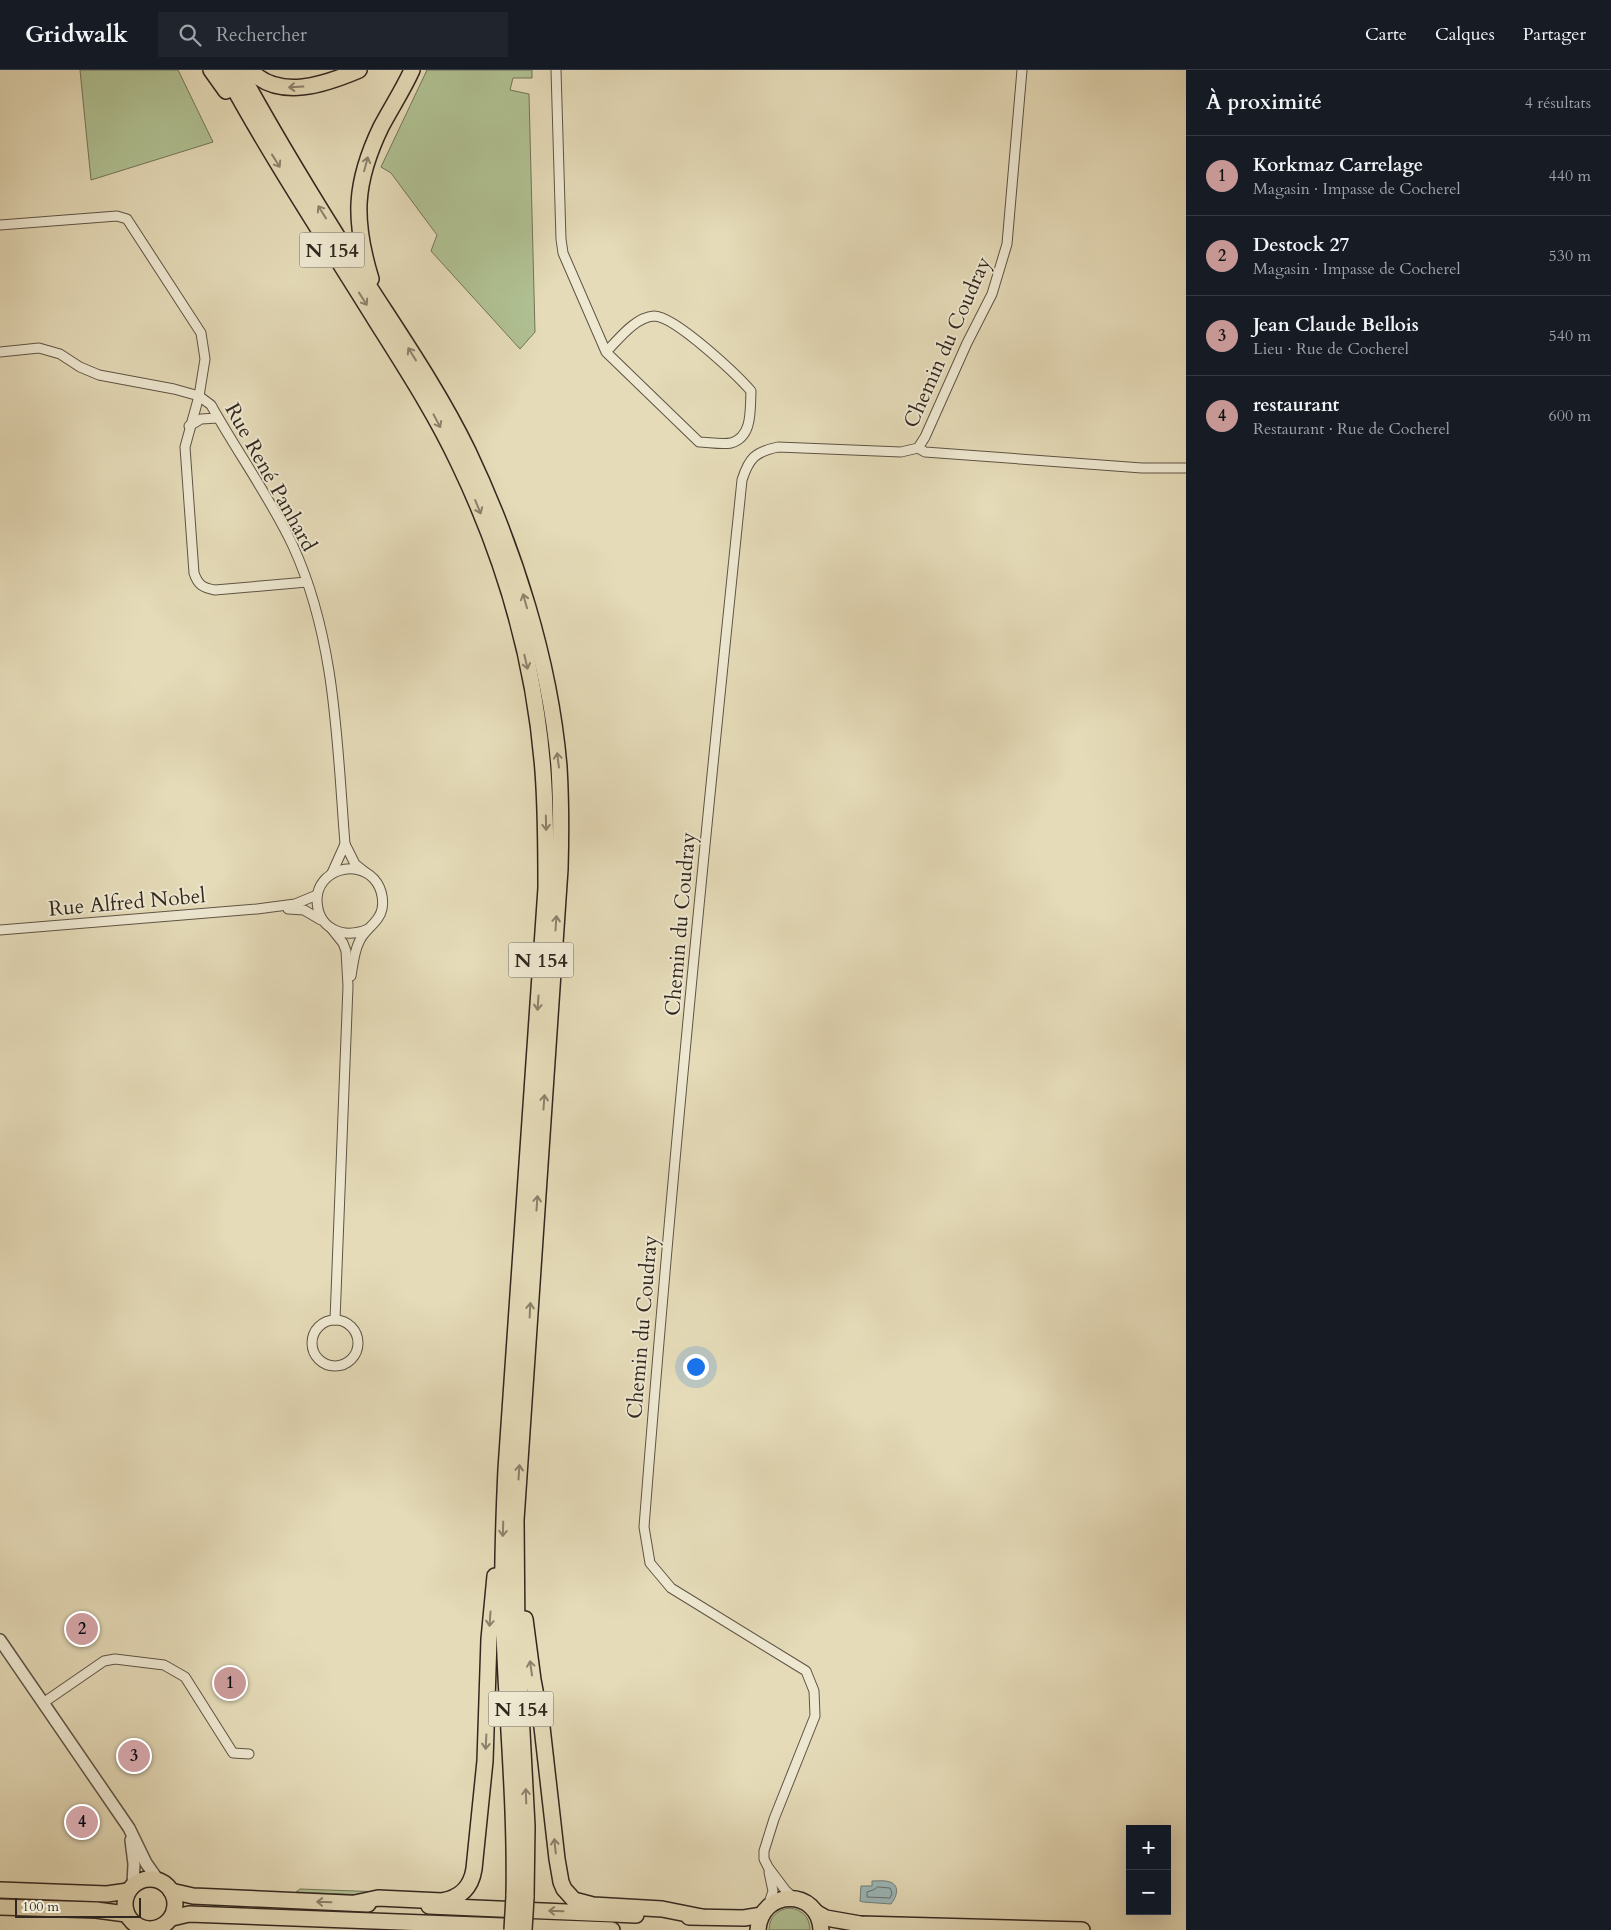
<!DOCTYPE html>
<html lang="fr">
<head>
<meta charset="utf-8">
<style>
	body { margin:0; font-family:Cardo,serif; background:#20242c; color:#f1f3f6 }
	.controls { position:absolute; right:15px; bottom:15px; display:grid; overflow:hidden; border-radius:0px; box-shadow:0 5px 20px #0002 }
	.controls button { width:45px; height:45px; display:grid; place-items:center; padding:0; border:0; border-bottom:1px solid #363941; background:#171b24; color:#f1f3f6; font:25px sans-serif }
	.scale { position:absolute; left:15px; bottom:12px; width:126px; box-sizing:border-box; padding-left:5px; border:2px solid #32271f; border-top:0; font-size:14px; line-height:18px; white-space:nowrap; color:#32271f; -webkit-text-stroke:4px #eee8d1; paint-order:stroke }
	.you { position:absolute; left:695px; top:1296px; width:18px; height:18px; margin:-12px; border:4px solid #fff; border-radius:50%; background:#1a73e8; box-shadow:0 0 0 8px #1a73e833 }
	.badge { display:grid; place-items:center; width:32px; height:32px; border-radius:50%; background:#c59692; color:#111; font-size:16px; font-weight:700 }
	.pin { position:absolute; translate:-50% -50%; border:2px solid #fff; box-shadow:0 1px 5px #0006 }
	.list { margin:0; padding:0; list-style:none }
	h2 { display:flex; justify-content:space-between; align-items:center; height:65px; margin:0; padding:0 20px; font-size:21px }
	h2 small { font-size:16px; font-weight:400; color:#9ea1a6 }
	.list li { display:grid; grid-template-columns:32px 1fr auto; gap:15px; align-items:center; box-sizing:border-box; height:80px; padding:0 20px; border-top:1px solid #363941 }
	.list b { display:block; font-size:19px; white-space:nowrap }
	.list p { margin:0; font-size:16px; white-space:nowrap; color:#9ea1a6 }
	.list em { font-size:16px; font-style:normal; color:#9ea1a6 }
	.icon { flex:none; width:28px; height:28px; fill:none; stroke:currentColor; stroke-width:2; stroke-linecap:round; stroke-linejoin:round }
	.map { position:relative; flex:none; width:1186px; height:1860px; overflow:hidden }
	header { display:flex; align-items:center; gap:30px; box-sizing:border-box; height:70px; padding:0 25px; background:#171b24; border-bottom:1px solid #363941 }
	header strong { font-size:24px }
	nav { display:flex; gap:28px; margin-inline-start:auto; font-size:18px }
	.search { width:350px; height:45px; background:#20242c; display:flex; align-items:center; gap:12px; box-sizing:border-box; padding:0 18px; border-radius:0px; color:#9ea1a6; font-size:19px }
	main { display:flex }
	aside { flex:1; background:#171b24 }
	.map>svg:first-child { display:block }
	.green { fill:#b0c193; stroke:#717459 }
	.water { fill:#9bb8b9; stroke:#717e7b }
	.lines { fill:none; stroke-linecap:round; stroke-linejoin:round }
	.shore { stroke:#66706c; stroke-width:1 }
	.minor-casing { stroke:#5f5445; stroke-width:11 }
	.tertiary-casing { stroke:#5f5445; stroke-width:14 }
	.primary-casing { stroke:#32271f; stroke-width:18 }
	.trunk-casing { stroke:#32271f; stroke-width:18 }
	.minor { stroke:#eee8d1; stroke-width:9 }
	.tertiary { stroke:#eee8d1; stroke-width:11 }
	.primary { stroke:#e5dbb8; stroke-width:15 }
	.trunk { stroke:#e5dbb8; stroke-width:15 }
	.trunk-bridge-casing { stroke:#32271f; stroke-width:18; stroke-linecap:butt }
	.trunk-bridge { stroke:#e5dbb8; stroke-width:15 }
	.oneway { stroke:#8c816c }
	.labels { text-anchor:middle; stroke-width:4; stroke-linejoin:round; paint-order:stroke }
	.shield { fill:#eee8d1; stroke:#6a6154; stroke-width:1 }
	.shield-label { font-size:20px; font-weight:bold; fill:#32271f }
	.street-label { font-size:21px; fill:#32271f; stroke:#eee8d1 }
</style>
</head>
<body>
<header>
<strong>Gridwalk</strong>
<div class="search"><svg class="icon" aria-label="search" viewBox="0 0 24 24"><circle cx="10" cy="10" r="6"/><path d="M15 15l6 6"/></svg>Rechercher</div>
<nav><a>Carte</a><a>Calques</a><a>Partager</a></nav>
</header>
<main>
<div class="map">
<svg width="1186" height="1860" viewBox="0 0 1186 1860">
	<rect width="100%" height="100%" fill="#e5dbb8"/>
	<filter id="stains"><feTurbulence type="fractalNoise" baseFrequency=".004" numOctaves="4"/><feColorMatrix values="0 0 0 0 .2 0 0 0 0 .09 0 0 0 0 .02 0 0 0 .5 -.17"/></filter>
	<radialGradient id="worn" r=".72"><stop offset=".6" stop-color="#630" stop-opacity="0"/><stop offset="1" stop-color="#630" stop-opacity=".3"/></radialGradient>
	<g class="green">
		<path d="M80,0H178L213,72L91,110Z"/>
		<path d="M427,0H532V8H513L510,20L529,24L535,262L520,279L431,181L437,165L391,103L381,97Z"/>
		<path d="M300,1819L383,1822L389,1826L296,1822Z"/>
		<path d="M790,1838C803,1840 810,1848 810,1860H769C769,1847 778,1839 790,1838Z"/>
	</g>
	<path class="water" d="M872,1811C877,1811 885,1810 890,1812C901,1816 896,1828 891,1834L863,1832L860,1831L861,1816H872Z"/>
	<g class="lines">
		<path class="shore" d="M878,1817L890,1818L892,1823L890,1828L867,1827V1822L873,1820Z"/>
		<defs>
			<g id="minor">
				<path d="M556,0L561,169L563,183L606,282C618,270 635,247 654,246C675,246 737,305 751,321C750,339 753,367 731,373C721,375 708,372 699,372L606,282"/>
				<path d="M0,155L117,146L127,149L201,263L205,289L199,326L185,377L194,503C198,515 203,518 215,520L307,512"/>
				<path d="M0,282L39,278L60,284L80,297L99,305L174,319L199,326L211,335C237,382 270,427 293,476C336,570 337,674 345,774L355,794L365,802"/>
				<path d="M189,356L201,349L218,348"/>
				<path d="M918,378L925,382L1142,398H1186"/>
				<path d="M332,803L345,774"/>
				<path d="M288,839L304,840L321,850"/>
				<path d="M331,858L343,873L346,881L348,916L335,1250"/>
				<path d="M0,860L257,839L295,834L317,825"/>
				<path d="M351,906C353,895 354,882 359,872C363,862 372,857 378,848C386,837 383,819 374,809C356,789 318,800 317,829C317,858 342,870 368,859"/>
				<circle cx="335" cy="1273" r="23"/>
				<path d="M43,1633L104,1591L115,1589L164,1595L185,1607L233,1683L249,1684"/>
				<path d="M794,1828L786,1821L768,1797L764,1789V1781L774,1749L815,1646L814,1621L806,1601L671,1518L650,1493L644,1457C671,1107 706,759 742,410C749,388 755,382 778,377L901,382L918,378L925,367L967,273L992,224L1007,174L1022,0"/>
				<path d="M768,1836L773,1821L769,1802"/>
			</g>
			<g id="tertiary">
				<path d="M0,1570L129,1758L146,1793L158,1810"/>
				<path d="M131,1770L134,1794L133,1815"/>
				<path d="M138,1857L139,1860"/>
				<path d="M161,1860L162,1857"/>
			</g>
			<g id="primary">
				<circle cx="150" cy="1834" r="25"/>
				<path d="M0,1820L107,1824L128,1821"/>
				<path d="M171,1821L193,1826L368,1834"/>
				<path d="M429,1836L636,1845"/>
				<path d="M0,1837L96,1840L126,1844"/>
				<path d="M817,1843L826,1848L860,1854L1082,1860"/>
				<path d="M689,1847L744,1848L762,1845"/>
				<path d="M172,1848L189,1844L612,1860"/>
				<path d="M758,1860C761,1818 819,1818 821,1860"/>
			</g>
			<g id="trunk">
				<path d="M211,0L226,21"/>
				<path d="M224,0C271,87 326,170 378,254C407,300 436,345 459,394C505,490 535,595 543,701C546,740 546,779 546,818L506,1399C504,1443 502,1487 503,1531C505,1630 516,1728 514,1826"/>
				<path d="M239,0C275,66 314,130 354,193C393,255 436,315 468,381C514,478 550,590 559,697C561,731 561,765 560,799L516,1450L517,1568L527,1756L526,1827"/>
				<path d="M250,0C279,31 326,14 359,0"/>
				<path d="M371,209C353,150 354,113 381,57C391,38 403,20 412,0"/>
				<path d="M525,1549L533,1610L542,1657L557,1789L561,1812L564,1819L574,1830L593,1835L662,1839L702,1847"/>
				<path d="M355,1833L378,1828L442,1831C460,1828 471,1818 474,1799L485,1691L489,1569L495,1506"/>
			</g>
		</defs>
		<use href="#minor" class="minor-casing"/>
		<use href="#tertiary" class="tertiary-casing"/>
		<use href="#primary" class="primary-casing"/>
		<use href="#trunk" class="trunk-casing"/>
		<use href="#minor" class="minor"/>
		<use href="#tertiary" class="tertiary"/>
		<use href="#primary" class="primary"/>
		<use href="#trunk" class="trunk"/>
		<defs>
			<g id="trunk-bridge">
				<path d="M512,1860L514,1826"/>
				<path d="M524,1860L526,1827"/>
			</g>
		</defs>
		<use href="#trunk-bridge" class="trunk-bridge-casing"/>
		<use href="#trunk-bridge" class="trunk-bridge"/>
	</g>
	<defs><path id="oneway-shaft" d="M-6 0H5M1.5-3L5.5 0L1.5 3" fill="none" stroke-width="1.6" stroke-linecap="round" stroke-linejoin="round" transform="scale(1.25)"/></defs>
	<g class="oneway">
		<use href="#oneway-shaft" transform="translate(296 17) rotate(177)"/>
		<use href="#oneway-shaft" transform="translate(276 91) rotate(58)"/>
		<use href="#oneway-shaft" transform="translate(366 94) rotate(-75)"/>
		<use href="#oneway-shaft" transform="translate(322 142) rotate(-122)"/>
		<use href="#oneway-shaft" transform="translate(363 229) rotate(58)"/>
		<use href="#oneway-shaft" transform="translate(412 284) rotate(-122)"/>
		<use href="#oneway-shaft" transform="translate(437 351) rotate(62)"/>
		<use href="#oneway-shaft" transform="translate(478 437) rotate(68)"/>
		<use href="#oneway-shaft" transform="translate(525 531) rotate(-106)"/>
		<use href="#oneway-shaft" transform="translate(526 592) rotate(77)"/>
		<use href="#oneway-shaft" transform="translate(558 690) rotate(-97)"/>
		<use href="#oneway-shaft" transform="translate(546 753) rotate(89)"/>
		<use href="#oneway-shaft" transform="translate(556 853) rotate(-86)"/>
		<use href="#oneway-shaft" transform="translate(538 933) rotate(94)"/>
		<use href="#oneway-shaft" transform="translate(544 1032) rotate(-86)"/>
		<use href="#oneway-shaft" transform="translate(537 1133) rotate(-86)"/>
		<use href="#oneway-shaft" transform="translate(530 1240) rotate(-87)"/>
		<use href="#oneway-shaft" transform="translate(519 1402) rotate(-86)"/>
		<use href="#oneway-shaft" transform="translate(503 1459) rotate(92)"/>
		<use href="#oneway-shaft" transform="translate(490 1549) rotate(94)"/>
		<use href="#oneway-shaft" transform="translate(531 1598) rotate(-98)"/>
		<use href="#oneway-shaft" transform="translate(486 1672) rotate(93)"/>
		<use href="#oneway-shaft" transform="translate(526 1726) rotate(-92)"/>
		<use href="#oneway-shaft" transform="translate(555 1776) rotate(-96)"/>
		<use href="#oneway-shaft" transform="translate(324 1832) rotate(-178)"/>
		<use href="#oneway-shaft" transform="translate(556 1841) rotate(-178)"/>
	</g>
	<g class="labels">
		<g class="shield">
			<rect x="299.5" y="162.5" width="65" height="35" rx="4"/>
			<rect x="508.5" y="872.5" width="65" height="35" rx="4"/>
			<rect x="488.5" y="1621.5" width="65" height="35" rx="4"/>
		</g>
		<g class="shield-label">
			<text x="332" y="187">N 154</text>
			<text x="541" y="897">N 154</text>
			<text x="521" y="1646">N 154</text>
		</g>
		<g class="street-label">
			<text transform="translate(947 272) rotate(-66)" y="7">Chemin du Coudray</text>
			<text transform="translate(271 407) rotate(61)" y="7">Rue René Panhard</text>
			<text transform="translate(127 832) rotate(-5)" y="7">Rue Alfred Nobel</text>
			<text transform="translate(680 854) rotate(-85)" y="7">Chemin du Coudray</text>
			<text transform="translate(642 1257) rotate(-85)" y="7">Chemin du Coudray</text>
		</g>
	</g>
	<rect width="100%" height="100%" filter="url(#stains)"/>
	<rect width="100%" height="100%" fill="url(#worn)"/>
</svg>
<div class="controls">
<button>+</button>
<button>−</button>
</div>
<div class="scale">100 m</div>
<div class="you"></div>
<div class="pin badge" style="left:230px;top:1613px">1</div>
<div class="pin badge" style="left:82px;top:1559px">2</div>
<div class="pin badge" style="left:134px;top:1686px">3</div>
<div class="pin badge" style="left:82px;top:1752px">4</div>
</div>
<aside>
<h2>À proximité<small>4 résultats</small></h2>
<ul class="list">
<li><span class="badge">1</span><div><b>Korkmaz Carrelage</b><p>Magasin · Impasse de Cocherel</p></div><em>440 m</em></li>
<li><span class="badge">2</span><div><b>Destock 27</b><p>Magasin · Impasse de Cocherel</p></div><em>530 m</em></li>
<li><span class="badge">3</span><div><b>Jean Claude Bellois</b><p>Lieu · Rue de Cocherel</p></div><em>540 m</em></li>
<li><span class="badge">4</span><div><b>restaurant</b><p>Restaurant · Rue de Cocherel</p></div><em>600 m</em></li>
</ul>
</aside>
</main>
</body>
</html>
